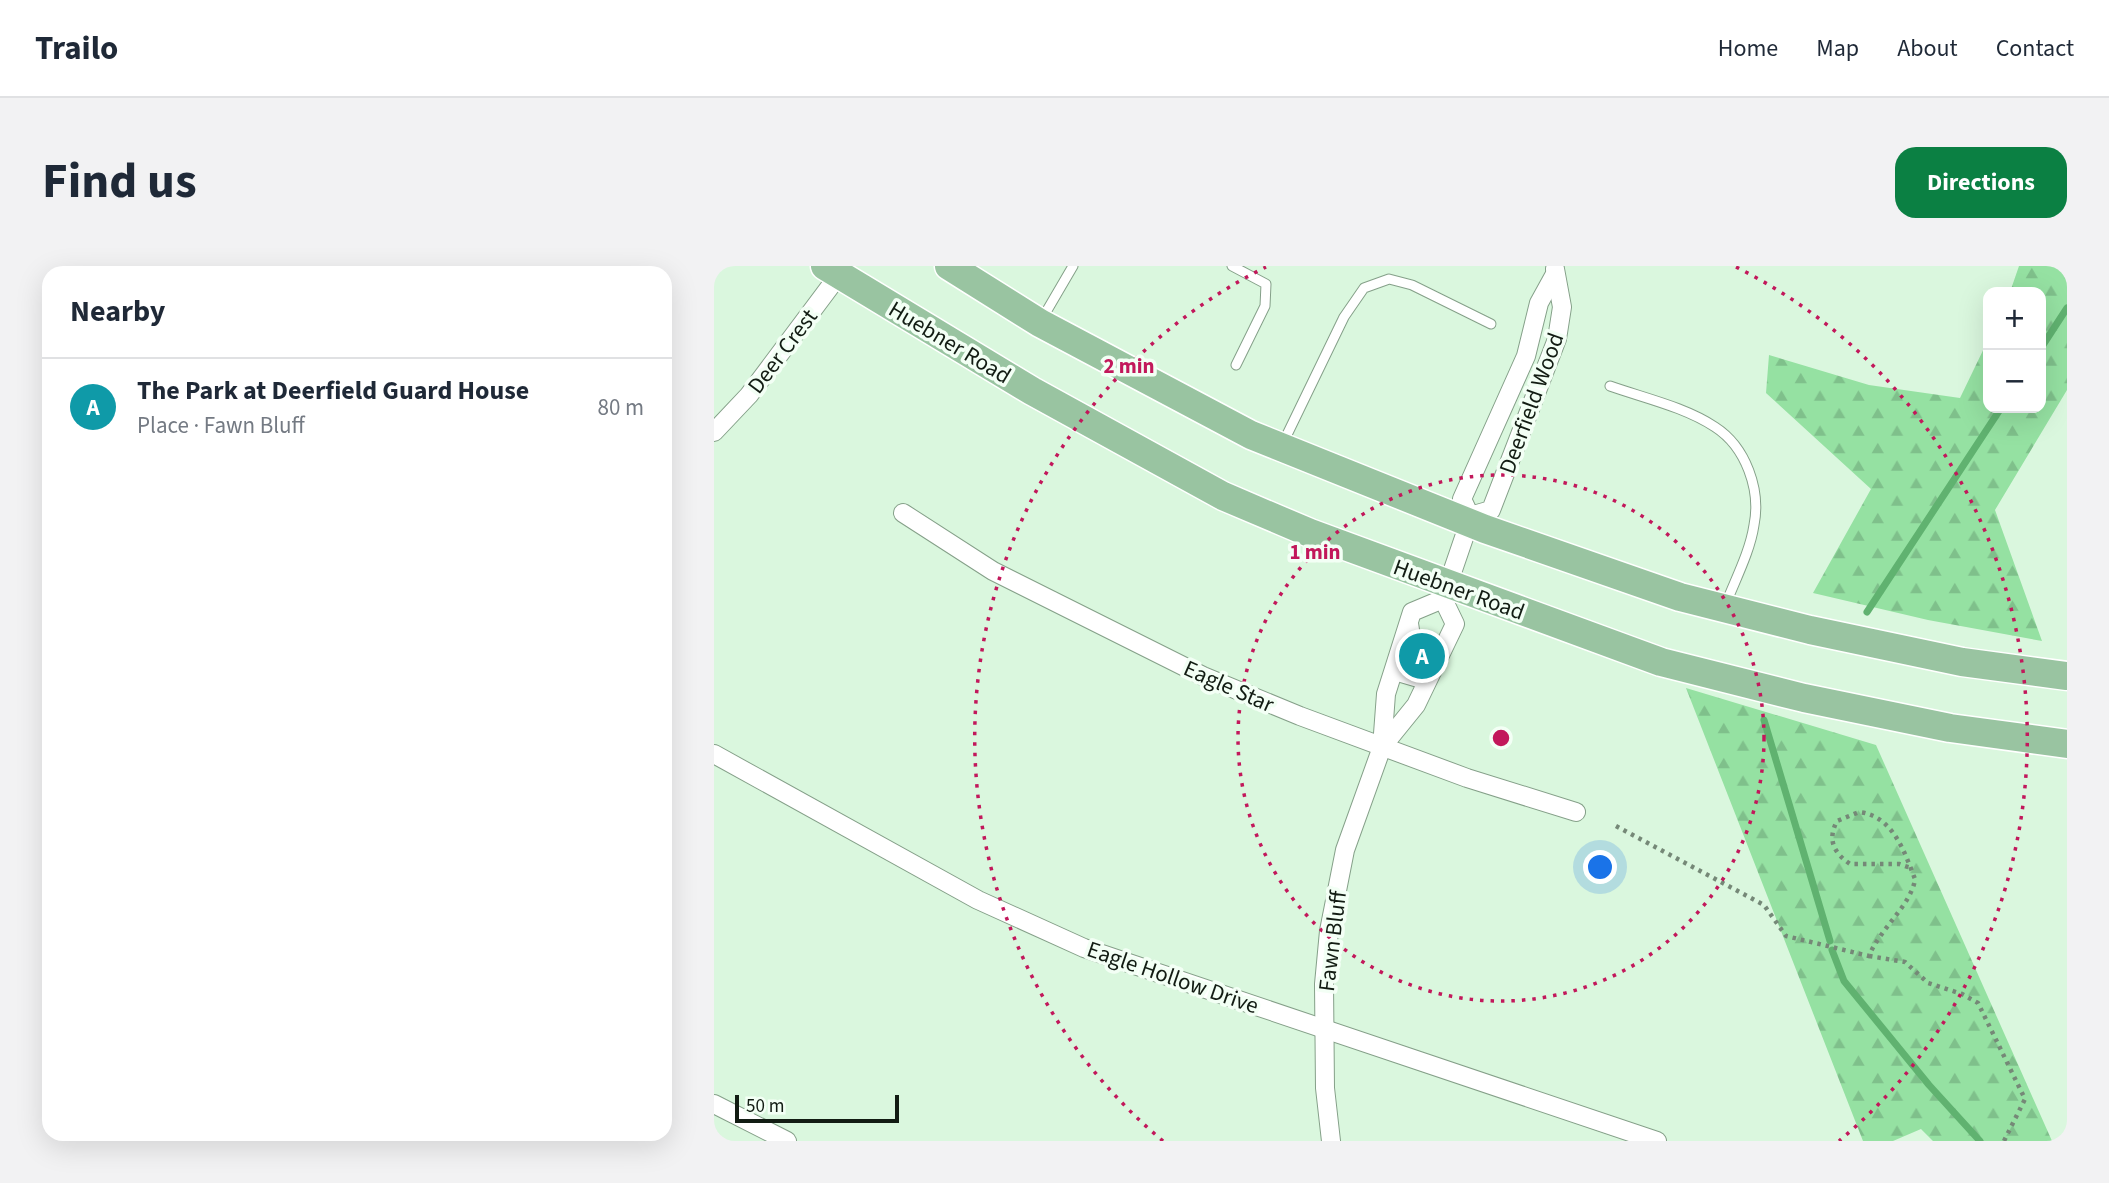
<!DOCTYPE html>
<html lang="en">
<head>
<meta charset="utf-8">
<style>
	body { margin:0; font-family:"Source Sans 3",sans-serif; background:#f2f2f3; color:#1f2937 }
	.controls { position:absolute; right:21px; top:21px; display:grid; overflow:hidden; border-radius:14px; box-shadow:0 7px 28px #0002 }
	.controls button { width:63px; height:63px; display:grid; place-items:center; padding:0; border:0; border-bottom:2px solid #e0e1e3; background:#fff; color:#1f2937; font:35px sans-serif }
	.scale { position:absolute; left:21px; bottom:18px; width:164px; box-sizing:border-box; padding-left:7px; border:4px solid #121c13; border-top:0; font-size:19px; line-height:24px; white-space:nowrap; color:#121c13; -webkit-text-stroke:5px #f3fff5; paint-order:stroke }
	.you { position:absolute; left:887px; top:602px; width:24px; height:24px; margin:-18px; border:5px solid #fff; border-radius:50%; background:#1a73e8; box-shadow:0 0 0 10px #1a73e833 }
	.badge { display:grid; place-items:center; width:46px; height:46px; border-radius:50%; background:#0b8043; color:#fff; font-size:23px; font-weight:700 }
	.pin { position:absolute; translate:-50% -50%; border:4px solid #fff; box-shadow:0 2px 7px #0006 }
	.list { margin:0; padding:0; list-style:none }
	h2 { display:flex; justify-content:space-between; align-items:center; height:91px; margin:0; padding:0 28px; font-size:30px }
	h2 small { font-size:23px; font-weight:400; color:#747a83 }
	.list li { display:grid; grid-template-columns:46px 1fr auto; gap:21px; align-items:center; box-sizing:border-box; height:98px; padding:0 28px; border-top:2px solid #e0e1e3 }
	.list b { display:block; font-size:26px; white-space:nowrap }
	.list p { margin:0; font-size:23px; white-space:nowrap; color:#747a83 }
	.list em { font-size:23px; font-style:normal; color:#747a83 }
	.map { position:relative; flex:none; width:1353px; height:875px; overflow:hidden; border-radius:21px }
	header { display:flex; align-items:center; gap:42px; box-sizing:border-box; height:98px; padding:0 35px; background:#fff; border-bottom:2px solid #e0e1e3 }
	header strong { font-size:33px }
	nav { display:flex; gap:38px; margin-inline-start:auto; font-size:24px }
	.intro { display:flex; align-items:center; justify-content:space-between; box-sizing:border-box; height:168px; padding:0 42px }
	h1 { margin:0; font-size:49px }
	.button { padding:18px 32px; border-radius:21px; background:#0b8043; color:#fff; font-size:24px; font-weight:700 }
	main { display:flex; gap:42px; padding:0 42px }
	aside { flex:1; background:#fff; border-radius:21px; box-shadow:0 7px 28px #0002 }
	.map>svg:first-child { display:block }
	.forest { fill:url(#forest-firs) }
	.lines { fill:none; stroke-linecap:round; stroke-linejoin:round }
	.stream { stroke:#60b270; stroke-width:7 }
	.building { fill:#b4d0b8 }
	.lane-casing { stroke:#85a089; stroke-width:11 }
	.street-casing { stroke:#85a089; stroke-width:20 }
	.primary-casing { stroke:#fff; stroke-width:31 }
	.path { stroke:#758877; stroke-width:4.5; stroke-dasharray:3.5 5; stroke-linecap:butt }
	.lane { stroke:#fff; stroke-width:9 }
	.street { stroke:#fff; stroke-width:18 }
	.primary { stroke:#99c4a1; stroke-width:28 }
	.ring { fill:none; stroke:#c2185b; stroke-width:3.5; stroke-dasharray:3.5 7 }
	.labels { text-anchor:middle; stroke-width:7; stroke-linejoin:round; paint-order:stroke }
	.street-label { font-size:23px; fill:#121c13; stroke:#f3fff5 }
	.centre { fill:#c2185b; stroke:#f3fff5; stroke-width:3.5 }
	.ring-label { font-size:21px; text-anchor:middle; font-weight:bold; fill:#c2185b; stroke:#f3fff5; stroke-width:7; stroke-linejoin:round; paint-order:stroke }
</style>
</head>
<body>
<header>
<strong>Trailo</strong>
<nav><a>Home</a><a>Map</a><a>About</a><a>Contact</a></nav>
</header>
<div class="intro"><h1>Find us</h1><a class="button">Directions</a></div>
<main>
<aside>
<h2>Nearby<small></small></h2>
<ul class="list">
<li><span class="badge" style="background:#0f9aa8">A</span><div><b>The Park at Deerfield Guard House</b><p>Place · Fawn Bluff</p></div><em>80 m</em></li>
</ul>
</aside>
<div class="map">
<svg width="1353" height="875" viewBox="0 0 1353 875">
	<defs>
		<pattern id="forest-firs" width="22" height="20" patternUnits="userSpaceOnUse" patternTransform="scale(1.75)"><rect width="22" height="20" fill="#95e1a2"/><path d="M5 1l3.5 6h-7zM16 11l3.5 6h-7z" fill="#7fc08b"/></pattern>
	</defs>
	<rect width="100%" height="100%" fill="#daf7de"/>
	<g class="forest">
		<path d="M1305,0H1353V124L1281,244L1328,375L1214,354L1099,327L1157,223L1052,127L1055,89L1155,119L1246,132L1274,74V142H1327V26H1296Z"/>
		<path d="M972,422L1162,479L1338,875H1219L1207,863L1179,875H1149Z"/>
	</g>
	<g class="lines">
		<g class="stream">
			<path d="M1327,82L1353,42"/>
			<path d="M1153,346L1287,142"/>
			<path d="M1050,454L1116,675"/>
			<path d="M1118,684L1130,715L1215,819L1266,875"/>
		</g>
	</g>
	<path class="building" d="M693,378L718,384L712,400L702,397L704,391L690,386Z"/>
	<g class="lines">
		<defs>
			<g id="lane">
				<path d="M518,0L552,18L551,40L522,99"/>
				<path d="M328,53L359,0"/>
				<path d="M896,120C930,132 971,141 1001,161C1032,181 1047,224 1040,259C1036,286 1021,314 1011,340"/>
				<path d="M569,177L630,51L650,22L675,13L698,19L777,58"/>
				<path d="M699,354L702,373L700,381"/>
				<path d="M683,405L697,389"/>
				<path d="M678,409L712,419"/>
			</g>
			<g id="street">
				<path d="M0,166L35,129L130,2"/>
				<path d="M189,247L279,305L489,410L586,450L753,512L862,546"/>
				<path d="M756,250L777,244L843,73L848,41L841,3"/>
				<path d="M668,481L702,439L741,358L729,333"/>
				<path d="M0,488L264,634L370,682L943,875"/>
				<path d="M0,838L73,875"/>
				<path d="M617,875L611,822L610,718L615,665L631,584L668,481L672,428L698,346L729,333L755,257L756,250L748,233L812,90L825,37L841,8"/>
			</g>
			<g id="primary">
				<path d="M111,0L318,125L509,230L596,267L947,396L1090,432L1236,462L1353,478"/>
				<path d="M235,0L326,57L537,169L771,263L966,331L1096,364L1248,396L1353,410"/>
			</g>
		</defs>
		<use href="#lane" class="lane-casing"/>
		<use href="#street" class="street-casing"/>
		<use href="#primary" class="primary-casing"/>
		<g class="path">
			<path d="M902,560L1050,639L1072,670L1155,690C1165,664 1198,638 1201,613C1190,585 1179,550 1145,546L1123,555C1113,574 1120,587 1136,598H1185L1197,602"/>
			<path d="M1155,690L1191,696L1214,717L1248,728L1264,737L1311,833L1290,875"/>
		</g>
		<use href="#lane" class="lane"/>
		<use href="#street" class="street"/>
		<use href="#primary" class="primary"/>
	</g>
	<g class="ring">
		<circle cx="787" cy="472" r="263"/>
		<path d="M449 875A526 526 0 0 1 552 1M1022 1A526 526 0 0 1 1125 875"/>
	</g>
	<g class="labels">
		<g class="street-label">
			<text transform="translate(236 76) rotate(31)" y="8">Huebner Road</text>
			<text transform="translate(68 85) rotate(-53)" y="8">Deer Crest</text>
			<text transform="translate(817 137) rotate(-70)" y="8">Deerfield Wood</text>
			<text transform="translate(745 323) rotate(20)" y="8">Huebner Road</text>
			<text transform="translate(515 420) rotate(24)" y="8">Eagle Star</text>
			<text transform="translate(618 675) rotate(-83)" y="8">Fawn Bluff</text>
			<text transform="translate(459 711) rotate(19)" y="8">Eagle Hollow Drive</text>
		</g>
	</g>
	<circle cx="787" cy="472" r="10" class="centre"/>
	<g class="ring-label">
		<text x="415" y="107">2 min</text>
		<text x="601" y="293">1 min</text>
	</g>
</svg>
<div class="controls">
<button>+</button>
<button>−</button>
</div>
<div class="scale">50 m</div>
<div class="you"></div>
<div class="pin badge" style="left:708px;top:390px;background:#0f9aa8">A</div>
</div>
</main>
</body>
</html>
